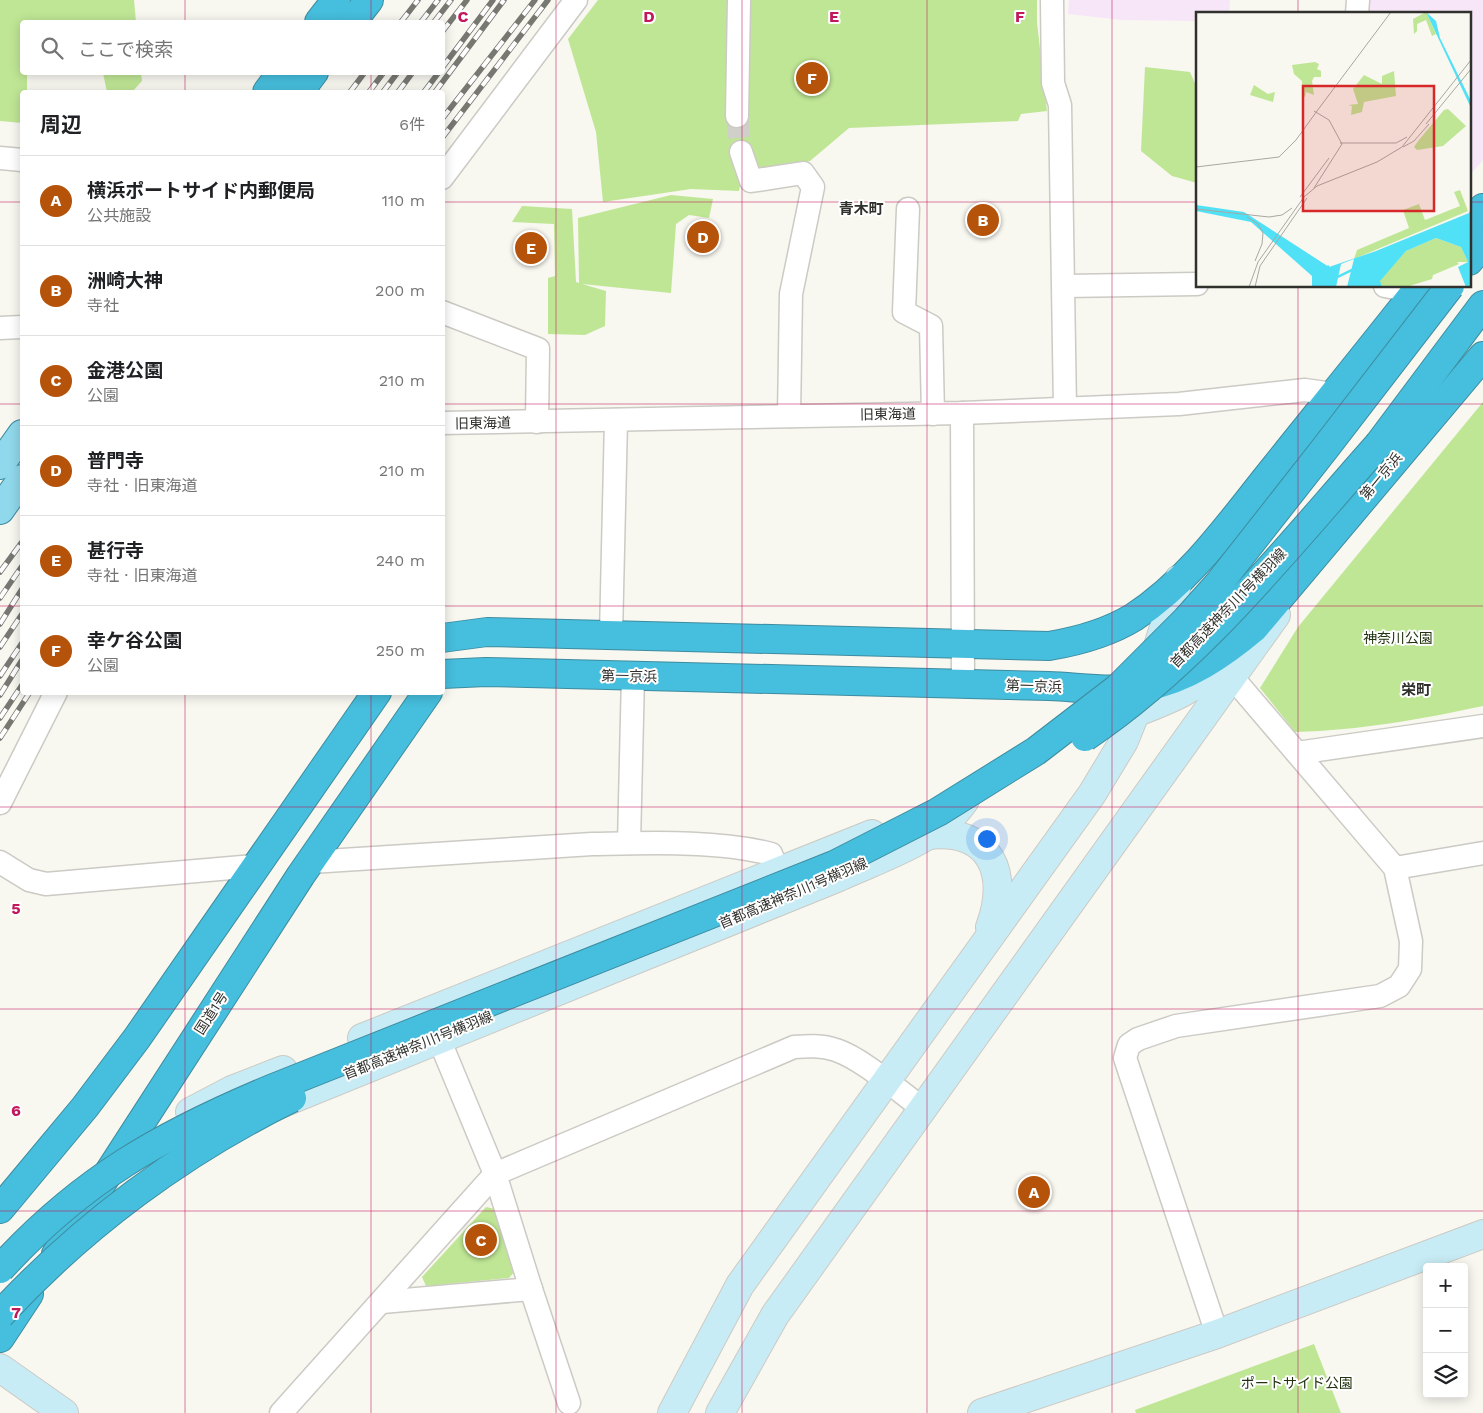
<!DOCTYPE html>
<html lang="ja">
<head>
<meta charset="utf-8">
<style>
	body { margin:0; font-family:"Work Sans","Noto Sans JP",sans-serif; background:#f2f2f2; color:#202124 }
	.controls { position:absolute; right:15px; bottom:15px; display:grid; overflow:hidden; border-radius:5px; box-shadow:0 2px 12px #0003 }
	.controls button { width:45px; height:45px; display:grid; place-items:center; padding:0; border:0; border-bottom:1px solid #e0e0e0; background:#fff; color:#202124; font:25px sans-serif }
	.you { position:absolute; left:986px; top:838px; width:18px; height:18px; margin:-12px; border:4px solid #fff; border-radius:50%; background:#1a73e8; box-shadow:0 0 0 8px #1a73e833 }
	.badge { display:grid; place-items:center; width:32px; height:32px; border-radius:50%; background:#b45309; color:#fff; font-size:16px; font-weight:700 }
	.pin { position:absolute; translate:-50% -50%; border:2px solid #fff; box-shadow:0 1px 5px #0006 }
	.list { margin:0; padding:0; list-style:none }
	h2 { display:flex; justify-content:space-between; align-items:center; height:65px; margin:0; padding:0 20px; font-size:21px }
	h2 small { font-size:16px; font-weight:400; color:#757577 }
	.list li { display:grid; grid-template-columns:32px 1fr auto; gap:15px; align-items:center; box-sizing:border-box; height:90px; padding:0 20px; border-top:1px solid #e0e0e0 }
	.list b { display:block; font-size:19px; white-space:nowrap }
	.list p { margin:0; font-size:16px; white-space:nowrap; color:#757577 }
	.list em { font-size:16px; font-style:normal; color:#757577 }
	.icon { flex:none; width:28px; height:28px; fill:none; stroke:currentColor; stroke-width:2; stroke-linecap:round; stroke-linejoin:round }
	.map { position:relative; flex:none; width:1483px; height:1413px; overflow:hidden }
	.search { position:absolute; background:#fff; box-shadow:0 2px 12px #0003; left:20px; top:20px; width:425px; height:55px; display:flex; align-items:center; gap:12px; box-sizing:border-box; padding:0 18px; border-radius:5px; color:#757577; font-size:19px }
	.panel { position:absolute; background:#fff; box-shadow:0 2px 12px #0003; left:20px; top:90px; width:425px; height:605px; border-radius:5px }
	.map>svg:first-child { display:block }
	.education { fill:#f7e6f8 }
	.green { fill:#bfe695 }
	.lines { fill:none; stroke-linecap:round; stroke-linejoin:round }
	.street-tunnel { stroke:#d0cfc9; stroke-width:22; stroke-dasharray:22 11; stroke-linecap:butt }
	.street-casing { stroke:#cccac4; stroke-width:25 }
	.secondary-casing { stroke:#cccac4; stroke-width:30 }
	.primary-casing { stroke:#3e8c9f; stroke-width:30 }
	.highway-casing { stroke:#3e8c9f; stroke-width:30 }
	.street { stroke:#fff; stroke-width:22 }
	.secondary { stroke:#c8ecf5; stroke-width:28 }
	.primary { stroke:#90d8eb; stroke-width:28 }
	.highway { stroke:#46bedd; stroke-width:28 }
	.rail-casing { stroke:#787873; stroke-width:5.5 }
	.rail { stroke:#fff; stroke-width:4; stroke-dasharray:11; stroke-linecap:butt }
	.highway-bridge-casing { stroke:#3e8c9f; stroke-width:30; stroke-linecap:butt }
	.highway-bridge { stroke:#46bedd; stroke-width:28 }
	.grid { fill:none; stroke:#c2185b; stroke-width:1; stroke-opacity:0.55 }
	.labels { text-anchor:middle; stroke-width:4; stroke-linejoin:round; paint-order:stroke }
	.street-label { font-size:14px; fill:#30302d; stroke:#fff }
	.park-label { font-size:14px; fill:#23330f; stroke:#fff }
	.neighbourhood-label { font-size:15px; font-weight:bold; fill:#30302d; stroke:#fff }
	.inset-river { fill:none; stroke:#50e1f6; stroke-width:2.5 }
	.inset-road { fill:none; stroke:#a8a7a2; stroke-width:1 }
	.view { fill:#d62828; fill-opacity:0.15; stroke:#d62828; stroke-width:2.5 }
	.inset-edge { fill:none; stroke:#30302d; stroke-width:2.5 }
	.grid-label { font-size:16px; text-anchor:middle; font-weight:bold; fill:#c2185b; stroke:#fff; stroke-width:4; stroke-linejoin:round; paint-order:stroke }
</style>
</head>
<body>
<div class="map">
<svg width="1483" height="1413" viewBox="0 0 1483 1413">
	<rect width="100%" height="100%" fill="#f8f7f0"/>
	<g class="education">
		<path d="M1069,0H1230L1229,14H1197V21L1122,20L1068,14Z"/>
		<path d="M1363,0H1483V160L1469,176V14H1362Z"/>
	</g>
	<g class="green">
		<path d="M0,0H134L136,22H22V72L27,73V92H22V123L0,121Z"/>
		<path d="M598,0H1037V22L1047,111L1021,114L1018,121L849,128L810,161L742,176L739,191L691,189L603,202L596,132L568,39Z"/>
		<path d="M1145,67L1190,72L1197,88V183L1172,176L1141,151Z"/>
		<path d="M103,73H141L142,81L132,92H107Z"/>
		<path d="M671,195L713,199L709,218L689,215L676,224L671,293L582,284L606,291L605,326L585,335L548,334V278L555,276L554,224L512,222L522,206L572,209L576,282L579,283L578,218Z"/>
		<path d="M1483,402V706C1417,720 1362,730 1295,732L1260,688L1298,627Z"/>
		<path d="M486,1207L495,1209L515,1271L509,1278L426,1286L422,1277Z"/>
		<path d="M1314,1344L1341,1413H1136L1135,1410Z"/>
	</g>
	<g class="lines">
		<path class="street-tunnel" d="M737,116L741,152"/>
		<defs>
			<g id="street">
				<path d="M1052,0L1053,83L1060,105L1065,408"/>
				<path d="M1357,14L1358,0"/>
				<path d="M737,116L739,0"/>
				<path d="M741,152L751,181L803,173L813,187L791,294L789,416"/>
				<path d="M0,158L22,160"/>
				<path d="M442,178L576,0"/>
				<path d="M908,209L904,312L931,326L933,414"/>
				<path d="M1064,286L1197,284"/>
				<path d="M1385,286L1416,292"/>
				<path d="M442,312L538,349L537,422"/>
				<path d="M0,328L22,327"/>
				<path d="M962,413L963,684"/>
				<path d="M442,423L962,413L1179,404L1305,390L1333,394"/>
				<path d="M611,635L616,420"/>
				<path d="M1297,753L1483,726"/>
				<path d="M0,803L56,692"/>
				<path d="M629,843L633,676"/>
				<path d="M0,862L29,880L46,884L254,866"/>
				<path d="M311,862L592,844C648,843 718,840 771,854L778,871"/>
				<path d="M1395,868L1483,853"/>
				<path d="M531,1289L569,1403"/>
				<path d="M382,1302L531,1289L495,1174L439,1039"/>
				<path d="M1217,1334L1125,1058L1129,1045L1138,1039L1176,1026L1380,996L1399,986L1410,969L1411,941L1395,868L1232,677"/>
				<path d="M281,1413L495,1174L794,1047C808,1046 822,1045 836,1050C861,1058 899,1091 922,1108"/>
			</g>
			<g id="secondary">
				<path d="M1155,656L1179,579"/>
				<path d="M1110,722C1161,703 1195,694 1234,652"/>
				<path d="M928,835C991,828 1010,874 990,927"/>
				<path d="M362,1038L872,834"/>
				<path d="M270,1108L839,877C882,857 938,841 965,800"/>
				<path d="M190,1112L232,1090L283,1070"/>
				<path d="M0,1368L64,1413"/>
				<path d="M672,1413L740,1285L1092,794L1124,741L1140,701"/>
				<path d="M720,1413L775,1315L1276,615"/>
				<path d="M982,1413L1217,1334L1483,1234"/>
			</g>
			<g id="primary">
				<path d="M0,465L22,434"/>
				<path d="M0,510L22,479"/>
			</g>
			<g id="highway">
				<path d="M319,22L336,0"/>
				<path d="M352,22L369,0"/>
				<path d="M267,92L282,72"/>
				<path d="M299,92L314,72"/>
				<path d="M1469,225L1483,208"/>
				<path d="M1469,261L1483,244"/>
				<path d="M1379,444L1483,305"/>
				<path d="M442,638L487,632L1049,646C1079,641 1108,633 1134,617C1192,579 1233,519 1276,466C1324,406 1373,346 1420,286"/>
				<path d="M442,674L486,672L1049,686C1079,687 1114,693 1144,687C1186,680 1223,654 1254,628L1483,356"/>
				<path d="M0,1209L85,1107L137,1038L377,692"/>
				<path d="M56,1254L301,875L428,692"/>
				<path d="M0,1338L29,1294"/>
			</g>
		</defs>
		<use href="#street" class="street-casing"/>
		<use href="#secondary" class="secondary-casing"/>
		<use href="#primary" class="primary-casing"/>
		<use href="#highway" class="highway-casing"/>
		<use href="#street" class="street"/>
		<use href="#secondary" class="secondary"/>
		<use href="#primary" class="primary"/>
		<use href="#highway" class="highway"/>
		<defs>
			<g id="rail">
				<path d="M401,22L418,0"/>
				<path d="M421,22L438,0"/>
				<path d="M434,22L451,0"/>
				<path d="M442,32L467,0"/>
				<path d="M442,68L493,0"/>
				<path d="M350,92L365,72"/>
				<path d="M369,92L384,72"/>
				<path d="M383,92L398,72"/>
				<path d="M398,92L413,72"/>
				<path d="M424,92L439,72"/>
				<path d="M435,92L504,0"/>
				<path d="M442,119L535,0"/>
				<path d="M442,138L548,0"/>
				<path d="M0,572L22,542"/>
				<path d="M0,598L22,566"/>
				<path d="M0,624L22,589"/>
				<path d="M0,647L22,614"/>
				<path d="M0,676L22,643"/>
				<path d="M0,695L22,660"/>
				<path d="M0,718L22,685"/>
				<path d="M0,738L30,692"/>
			</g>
		</defs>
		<use href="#rail" class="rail-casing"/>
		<use href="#rail" class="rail"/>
		<defs>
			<g id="highway-bridge">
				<path d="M1085,737C1200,660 1288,546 1379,444"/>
				<path d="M0,1269C81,1180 161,1135 271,1089L834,865L938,812L1036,751L1118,688L1186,620L1220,582L1326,447L1450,286"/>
				<path d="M0,1315C82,1226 183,1151 292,1098"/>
			</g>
		</defs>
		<use href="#highway-bridge" class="highway-bridge-casing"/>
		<use href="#highway-bridge" class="highway-bridge"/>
	</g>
	<path class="grid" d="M185,0V22M371,0V22M556,0V1413M742,0V1413M927,0V1413M1112,0V1413M1298,0V14M185,72V92M371,72V92M0,202H22M442,202H1197M1469,202H1483M1298,286V1413M0,404H22M442,404H1483M0,606H22M442,606H1483M185,692V1413M371,692V1413M0,807H1483M0,1009H1483M0,1211H1483"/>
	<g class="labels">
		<g class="street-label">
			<text transform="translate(888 414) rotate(-1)" y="5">旧東海道</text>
			<text transform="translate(483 423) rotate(-1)" y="5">旧東海道</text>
			<text transform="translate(1381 476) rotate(-50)" y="5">第一京浜</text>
			<text transform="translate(1228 608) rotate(-46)" y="5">首都高速神奈川1号横羽線</text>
			<text transform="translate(629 676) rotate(1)" y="5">第一京浜</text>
			<text transform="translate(1034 686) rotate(2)" y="5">第一京浜</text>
			<text transform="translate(793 893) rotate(-23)" y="5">首都高速神奈川1号横羽線</text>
			<text transform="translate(211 1013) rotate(-57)" y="5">国道1号</text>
			<text transform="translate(418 1045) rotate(-22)" y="5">首都高速神奈川1号横羽線</text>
		</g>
		<g class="park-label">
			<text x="1398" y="643">神奈川公園</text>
			<text x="1297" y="1388">ポートサイド公園</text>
		</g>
		<g class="neighbourhood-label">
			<text x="861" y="214">青木町</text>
			<text x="1416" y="695">栄町</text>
		</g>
	</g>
	<g transform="translate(1196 12)">
		<rect width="275" height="275" fill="#f8f7f0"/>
		<path d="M230,0L240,22L236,24L230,8L221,12V19L218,22L217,7ZM119,50L123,52L121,57L125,59V65H118L116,69L118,83L110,80L109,85L106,84V69L98,62L96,53ZM198,59L200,84L168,90L166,100L155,103L156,94L152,93L162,92L157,77L168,63L186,72V64ZM58,73L72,82L79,80L77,90L54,83ZM252,97L270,114L247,134L221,138L218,135L222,129L248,98ZM264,178L272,199L158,247L161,238L213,216L207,198L223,192L229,208L264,194L258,180ZM240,226L265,235L272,250H261L263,252L237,263L236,267L210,275H186L183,269L210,239Z" fill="#bfe695"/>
		<path d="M230,0L240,9L244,26L275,89V96ZM0,193L48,200L133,255L180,239L273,201L275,196V275H270L262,255L272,250L265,235L240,226L210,239L184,269L186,275H116V264L55,210L0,199Z" fill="#50e1f6"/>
		<path d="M158,247L151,275H140L145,252Z" fill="#f8f7f0"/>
		<path class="inset-river" d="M133,254L124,262L129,271L238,218L256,216L271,219L275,225"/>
		<path class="inset-road" d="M121,99L195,0M230,112L275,57M144,131H200L211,125M207,135L218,129L233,112M0,155L83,145L100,128L121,99M118,176L146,132L133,108L118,99M104,185L133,146M0,197L73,205L86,203L96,196M51,205L62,212L67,221L66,232L59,249M53,275L62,250L108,185L121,174L181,150L206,135L275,48M59,275L64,254L111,186"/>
		<path class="view" d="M107,74H238V199H107Z"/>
		<rect width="275" height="275" class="inset-edge"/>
	</g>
	<g class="grid-label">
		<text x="463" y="22">C</text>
		<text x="649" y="22">D</text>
		<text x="834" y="22">E</text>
		<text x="1020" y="22">F</text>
		<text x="16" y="914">5</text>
		<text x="16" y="1116">6</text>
		<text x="16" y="1318">7</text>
	</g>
</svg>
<div class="controls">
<button>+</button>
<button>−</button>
<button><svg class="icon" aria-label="layers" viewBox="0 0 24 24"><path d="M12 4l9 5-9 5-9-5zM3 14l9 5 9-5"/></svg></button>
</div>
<div class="you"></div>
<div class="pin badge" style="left:1034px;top:1192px">A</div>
<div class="pin badge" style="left:983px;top:220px">B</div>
<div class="pin badge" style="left:481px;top:1240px">C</div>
<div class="pin badge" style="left:703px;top:237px">D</div>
<div class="pin badge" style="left:531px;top:248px">E</div>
<div class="pin badge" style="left:812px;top:78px">F</div>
<div class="search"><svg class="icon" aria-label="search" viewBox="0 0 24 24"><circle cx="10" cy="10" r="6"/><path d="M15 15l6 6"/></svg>ここで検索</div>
<section class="panel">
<h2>周辺<small>6件</small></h2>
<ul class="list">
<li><span class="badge">A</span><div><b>横浜ポートサイド内郵便局</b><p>公共施設</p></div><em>110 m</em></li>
<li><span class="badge">B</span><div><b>洲崎大神</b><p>寺社</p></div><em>200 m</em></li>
<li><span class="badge">C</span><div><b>金港公園</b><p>公園</p></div><em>210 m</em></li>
<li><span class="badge">D</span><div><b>普門寺</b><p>寺社 · 旧東海道</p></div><em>210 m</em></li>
<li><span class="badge">E</span><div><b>甚行寺</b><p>寺社 · 旧東海道</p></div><em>240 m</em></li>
<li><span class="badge">F</span><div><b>幸ケ谷公園</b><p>公園</p></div><em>250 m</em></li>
</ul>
</section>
</div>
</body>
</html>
